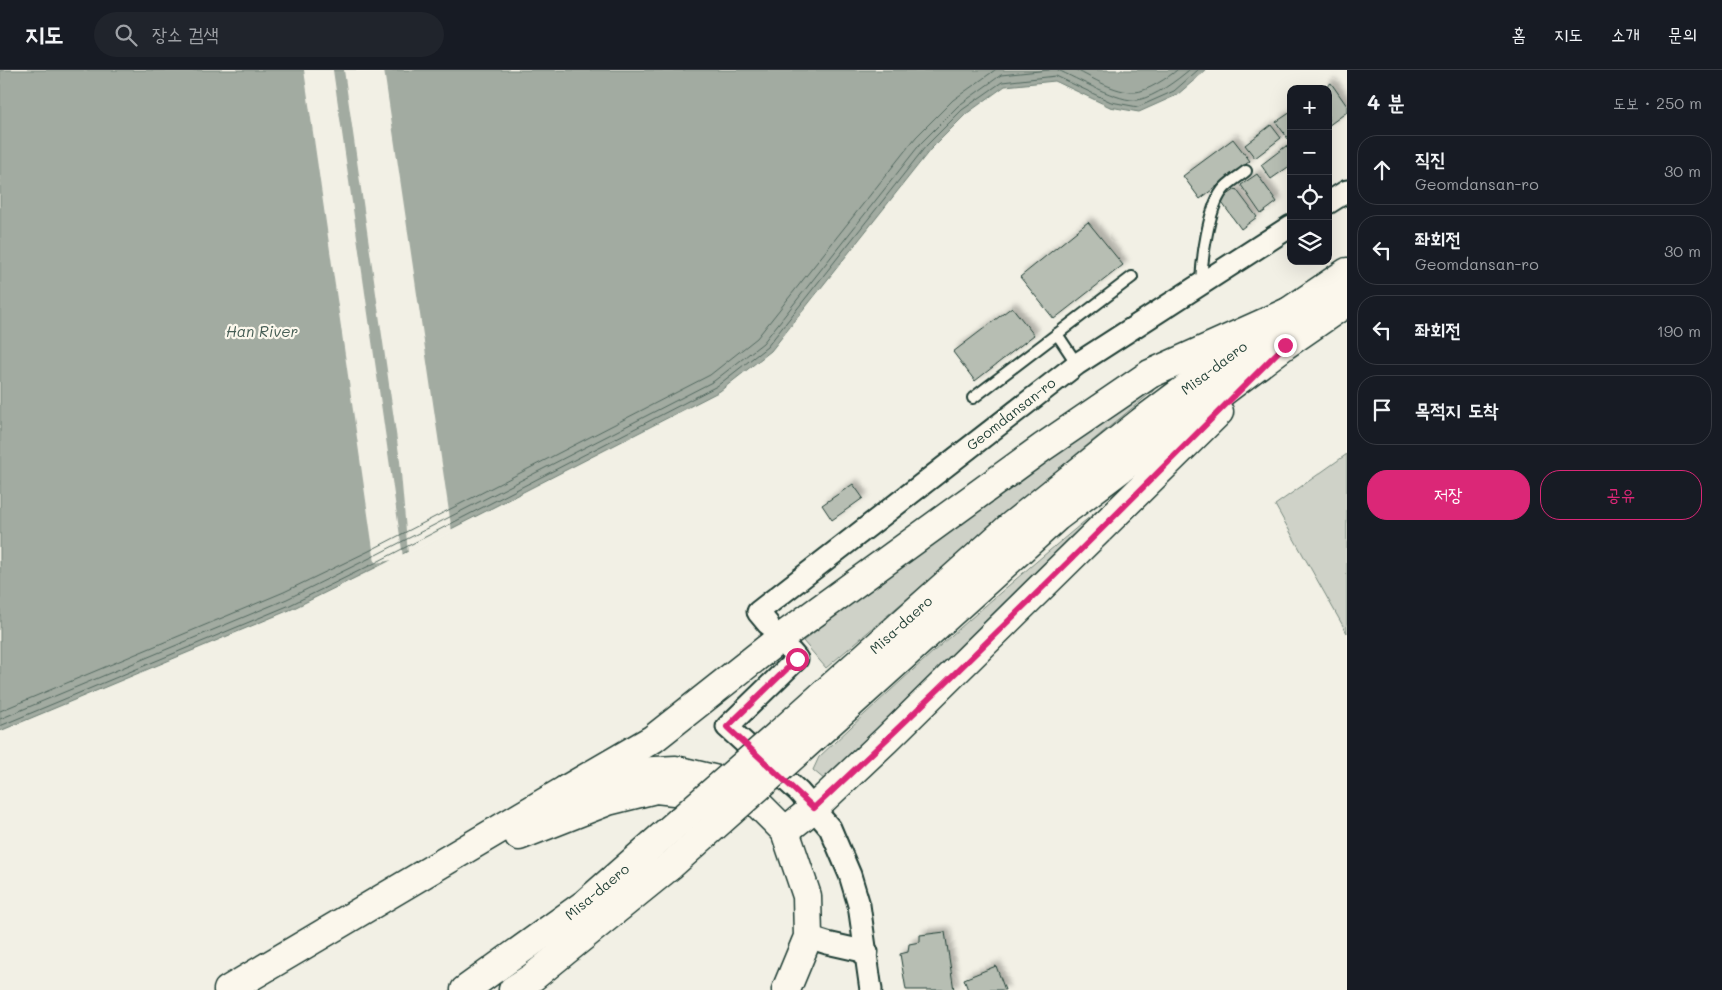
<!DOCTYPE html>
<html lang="ko">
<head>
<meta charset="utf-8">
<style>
	body { margin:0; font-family:Mali,"Poor Story",sans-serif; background:#20242c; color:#f1f3f6 }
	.controls { position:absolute; right:15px; top:15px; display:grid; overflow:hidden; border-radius:10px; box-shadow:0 5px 20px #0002 }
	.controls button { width:45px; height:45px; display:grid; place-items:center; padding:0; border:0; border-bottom:1px solid #363941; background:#171b24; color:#f1f3f6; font:25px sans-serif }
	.stop { position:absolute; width:15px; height:15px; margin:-11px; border:4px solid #db2777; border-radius:50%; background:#fff }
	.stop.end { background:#db2777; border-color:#fff; box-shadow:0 1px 5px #0008 }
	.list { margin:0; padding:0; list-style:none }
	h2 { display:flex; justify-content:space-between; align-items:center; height:65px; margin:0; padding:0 20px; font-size:21px }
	h2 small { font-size:16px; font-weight:400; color:#9ea1a6 }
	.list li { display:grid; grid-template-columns:32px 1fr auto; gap:15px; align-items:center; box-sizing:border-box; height:70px; margin:0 10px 10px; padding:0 10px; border:1px solid #363941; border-radius:20px }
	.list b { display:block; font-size:19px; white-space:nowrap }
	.list p { margin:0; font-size:16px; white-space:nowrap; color:#9ea1a6 }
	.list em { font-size:16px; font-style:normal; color:#9ea1a6 }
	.actions { display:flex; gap:10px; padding:15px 20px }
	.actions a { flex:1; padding:11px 0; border:1px solid #db2777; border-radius:20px; text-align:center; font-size:18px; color:#db2777 }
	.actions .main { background:#db2777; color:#fff }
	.icon { flex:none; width:28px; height:28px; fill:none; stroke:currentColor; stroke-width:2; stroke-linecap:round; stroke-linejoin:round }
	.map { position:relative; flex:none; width:1347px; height:920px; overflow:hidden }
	header { display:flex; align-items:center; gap:30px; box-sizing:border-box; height:70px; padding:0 25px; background:#171b24; border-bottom:1px solid #363941 }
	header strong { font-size:24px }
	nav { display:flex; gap:28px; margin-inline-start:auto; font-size:18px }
	.search { width:350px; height:45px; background:#20242c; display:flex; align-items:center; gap:12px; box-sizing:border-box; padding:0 18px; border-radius:28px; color:#9ea1a6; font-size:19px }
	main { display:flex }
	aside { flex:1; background:#171b24 }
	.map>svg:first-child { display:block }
	.green { fill:#cfd2c8; stroke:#77887e }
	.water { fill:#a2aba1; stroke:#6e7f75 }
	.pier { fill:#f2f0e5 }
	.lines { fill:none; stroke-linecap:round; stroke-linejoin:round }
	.shore { stroke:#536960; stroke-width:1 }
	.building { fill:#b7beb3; stroke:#1f3d34; filter:url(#shadow) }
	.service-casing { stroke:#1f3d34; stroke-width:14 }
	.minor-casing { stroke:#1f3d34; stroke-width:25 }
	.primary-casing { stroke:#1f3d34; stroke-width:31 }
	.service { stroke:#fbf7ec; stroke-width:10 }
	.minor { stroke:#fbf7ec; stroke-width:21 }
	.primary { stroke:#fbf7ec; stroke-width:28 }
	.primary-bridge-casing { stroke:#1f3d34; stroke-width:31; stroke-linecap:butt }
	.primary-bridge { stroke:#fbf7ec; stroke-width:28 }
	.route { stroke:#db2777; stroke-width:6 }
	.labels { text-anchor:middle; stroke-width:4.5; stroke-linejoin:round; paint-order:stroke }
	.street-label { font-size:14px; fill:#1f3d34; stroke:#fbf7ec }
	.water-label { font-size:15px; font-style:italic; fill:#465e55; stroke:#fbf7ec }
</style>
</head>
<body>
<header>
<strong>지도</strong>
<div class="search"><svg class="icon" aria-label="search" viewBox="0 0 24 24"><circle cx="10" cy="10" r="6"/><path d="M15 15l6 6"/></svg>장소 검색</div>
<nav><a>홈</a><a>지도</a><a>소개</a><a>문의</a></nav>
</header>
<main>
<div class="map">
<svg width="1347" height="920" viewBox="0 0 1347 920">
	<defs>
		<filter id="shadow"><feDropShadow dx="4.5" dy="-4.5" stdDeviation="2.5" flood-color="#0004"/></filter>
	</defs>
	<rect width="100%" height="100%" fill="#f2f0e5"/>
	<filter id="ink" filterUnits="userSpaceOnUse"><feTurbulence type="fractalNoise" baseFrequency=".02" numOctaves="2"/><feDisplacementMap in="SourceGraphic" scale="10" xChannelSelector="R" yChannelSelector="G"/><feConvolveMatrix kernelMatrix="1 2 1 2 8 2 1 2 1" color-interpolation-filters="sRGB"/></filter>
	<g filter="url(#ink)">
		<g class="green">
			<path d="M1152,317L1154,318L1153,321L1062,396L826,598L803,571L946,459Z"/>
			<path d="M1347,384V563L1275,435Z"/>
			<path d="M1165,386L825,710L813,700L819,687C930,582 1045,481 1165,386Z"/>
		</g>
		<path class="water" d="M0,0H1206L1177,25L1139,42L1110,37L1055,11L1005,16L966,44L930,80L771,281L720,321L377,497L292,539L0,661Z"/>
		<g class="pier">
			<path d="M304,0H333L403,487L399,489L375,493Z"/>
			<path d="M344,0H384L452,462L408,484L400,391Z"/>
		</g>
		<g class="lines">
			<g class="shore">
				<path d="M1058,0C1076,8 1120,33 1138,30C1156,26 1176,11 1189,0"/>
				<path d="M1076,0C1093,8 1115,23 1135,22C1146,22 1169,7 1177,0"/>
				<path d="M0,641L284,522L369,481L710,305L757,268L916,67L953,30L995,0"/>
				<path d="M0,649L287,529L372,487L714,311L763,273L921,73L958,36L1001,5L1049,0"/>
				<path d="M0,656L290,535L375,493L717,316L767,277L926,76L962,40L1002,12L1056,6L1111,32L1138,37L1174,21L1198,0"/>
			</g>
		</g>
		<g class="building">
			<path d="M1331,13L1347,36V42L1328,56V19H1323Z"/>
			<path d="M1291,42V73L1276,52Z"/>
			<path d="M1271,55L1281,68L1255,88L1245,75Z"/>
			<path d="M1233,69L1250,91L1200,129L1183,106Z"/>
			<path d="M1286,76L1291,82V95L1271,109L1261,95Z"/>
			<path d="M1257,104L1277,132L1261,144L1241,115Z"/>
			<path d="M1236,119L1257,147L1241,159L1220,130Z"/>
			<path d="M1088,152L1123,195L1054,249L1020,207Z"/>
			<path d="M1012,237L1034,265L975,311L953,282Z"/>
			<path d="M853,414L863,428L832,450L822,435Z"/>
			<path d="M945,862L954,920H906L900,884L908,882L909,874L920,872V865Z"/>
			<path d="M996,896L1005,920H968L964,909Z"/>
		</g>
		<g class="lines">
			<defs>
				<g id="service">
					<path d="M1201,212C1202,189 1208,140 1222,121C1227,113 1239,107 1246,101"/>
					<path d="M1057,264L1077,294"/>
					<path d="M973,328L1132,207"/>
				</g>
				<g id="minor">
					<path d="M1328,133L1347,121"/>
					<path d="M768,554L758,542L1077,294L1291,156"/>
					<path d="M791,582L797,589L727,657L799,722L830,758L850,805L859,835L871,920"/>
					<path d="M808,867L827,873L867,882"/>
				</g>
				<g id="primary">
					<path d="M780,663L1011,456L1141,352L1288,242L1347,202"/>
					<path d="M800,680L1057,447L1285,275L1347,232"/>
					<path d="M567,719L653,669L783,566L1043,377L1150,304L1288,242"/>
					<path d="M785,761L814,738L886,670L1219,342"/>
					<path d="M519,766L608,731L656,719L702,724L720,731"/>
					<path d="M228,920L567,719L634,702L676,700L722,711L754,730L785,761L807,826L808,867L786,920"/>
					<path d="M465,920L586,833L652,775"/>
					<path d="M513,920L533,907L670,796"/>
				</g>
			</defs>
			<use href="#service" class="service-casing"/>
			<use href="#minor" class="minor-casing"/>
			<use href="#primary" class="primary-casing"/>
			<use href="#service" class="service"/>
			<use href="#minor" class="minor"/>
			<use href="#primary" class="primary"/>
			<defs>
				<g id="primary-bridge">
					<path d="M652,775L780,663"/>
					<path d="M670,796L800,680"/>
				</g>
			</defs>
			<use href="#primary-bridge" class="primary-bridge-casing"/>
			<use href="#primary-bridge" class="primary-bridge"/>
		</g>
	</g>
	<g class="lines" filter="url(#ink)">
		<path class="route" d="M797,589L727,657L814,738C975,587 1130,431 1285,275"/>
	</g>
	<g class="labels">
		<g class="street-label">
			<text transform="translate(1214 298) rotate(-37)" y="5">Misa-daero</text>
			<text transform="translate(1011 344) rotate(-38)" y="5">Geomdansan-ro</text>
			<text transform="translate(901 555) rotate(-42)" y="5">Misa-daero</text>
			<text transform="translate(597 822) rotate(-40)" y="5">Misa-daero</text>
		</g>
		<g class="water-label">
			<text x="262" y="267">Han River</text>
		</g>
	</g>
</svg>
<div class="controls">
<button>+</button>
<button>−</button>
<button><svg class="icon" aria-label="locate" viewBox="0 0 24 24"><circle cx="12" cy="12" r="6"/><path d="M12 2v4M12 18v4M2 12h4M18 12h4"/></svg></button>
<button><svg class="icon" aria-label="layers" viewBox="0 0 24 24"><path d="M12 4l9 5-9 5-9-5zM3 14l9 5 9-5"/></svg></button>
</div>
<div class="stop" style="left:797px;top:589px"></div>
<div class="stop end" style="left:1285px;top:275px"></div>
</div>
<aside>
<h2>4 분<small>도보 · 250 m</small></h2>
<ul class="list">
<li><svg class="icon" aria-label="ahead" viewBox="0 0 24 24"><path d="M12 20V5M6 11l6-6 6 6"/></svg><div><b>직진</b><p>Geomdansan-ro</p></div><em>30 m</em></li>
<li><svg class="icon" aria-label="left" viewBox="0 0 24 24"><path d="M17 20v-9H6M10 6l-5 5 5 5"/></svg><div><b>좌회전</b><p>Geomdansan-ro</p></div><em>30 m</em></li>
<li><svg class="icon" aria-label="left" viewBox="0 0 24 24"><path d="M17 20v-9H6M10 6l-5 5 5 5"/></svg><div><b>좌회전</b></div><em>190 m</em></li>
<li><svg class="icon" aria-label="arrive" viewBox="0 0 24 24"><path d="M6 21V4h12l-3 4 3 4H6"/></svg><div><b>목적지 도착</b></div></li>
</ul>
<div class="actions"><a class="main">저장</a><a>공유</a></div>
</aside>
</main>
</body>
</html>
